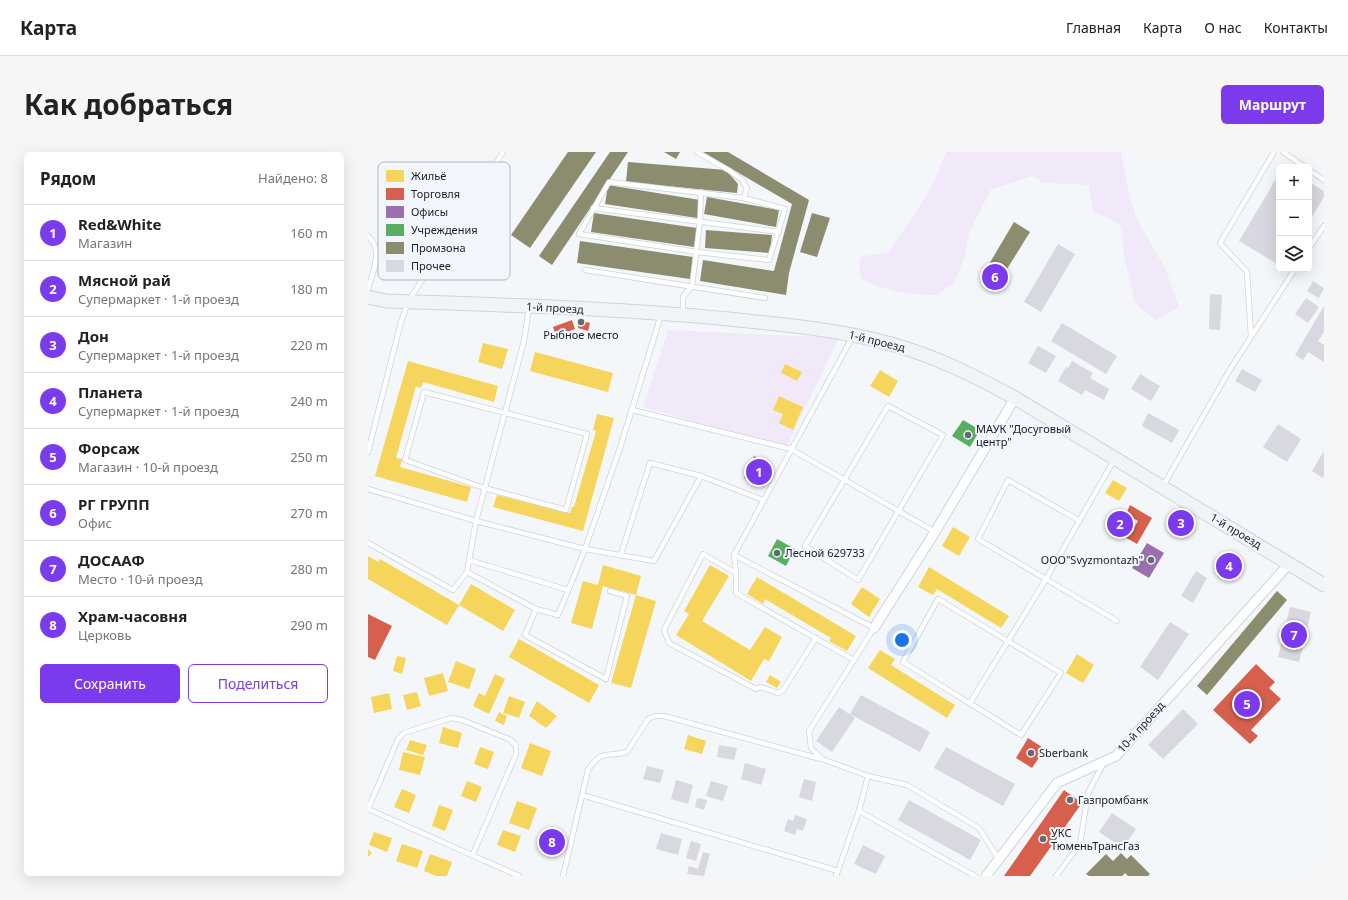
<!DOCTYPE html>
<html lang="ru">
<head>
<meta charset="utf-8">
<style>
	body { margin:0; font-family:"Noto Sans",sans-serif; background:#f6f6f6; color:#222 }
	.controls { position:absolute; right:12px; top:12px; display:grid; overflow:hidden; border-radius:6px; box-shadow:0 4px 16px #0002 }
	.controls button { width:36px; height:36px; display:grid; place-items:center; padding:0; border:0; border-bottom:1px solid #e0e0e0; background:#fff; color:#222; font:20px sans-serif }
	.you { position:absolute; left:534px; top:488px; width:14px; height:14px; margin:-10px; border:3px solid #fff; border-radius:50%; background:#1a73e8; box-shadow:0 0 0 6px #1a73e833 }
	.badge { display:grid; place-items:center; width:26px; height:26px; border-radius:50%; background:#7c3aed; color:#fff; font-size:13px; font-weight:700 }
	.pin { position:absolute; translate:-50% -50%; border:2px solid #fff; box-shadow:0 1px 4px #0006 }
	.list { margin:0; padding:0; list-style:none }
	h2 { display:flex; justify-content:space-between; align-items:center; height:52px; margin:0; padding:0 16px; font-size:17px }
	h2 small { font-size:13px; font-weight:400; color:#767676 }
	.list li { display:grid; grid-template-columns:26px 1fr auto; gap:12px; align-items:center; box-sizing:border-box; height:56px; padding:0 16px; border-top:1px solid #e0e0e0 }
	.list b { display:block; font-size:15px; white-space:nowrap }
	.list p { margin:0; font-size:13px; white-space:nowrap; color:#767676 }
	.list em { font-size:13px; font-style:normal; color:#767676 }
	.actions { display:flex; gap:8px; padding:12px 16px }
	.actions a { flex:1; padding:9px 0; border:1px solid #7c3aed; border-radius:6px; text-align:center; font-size:14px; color:#7c3aed }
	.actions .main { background:#7c3aed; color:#fff }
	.icon { flex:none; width:22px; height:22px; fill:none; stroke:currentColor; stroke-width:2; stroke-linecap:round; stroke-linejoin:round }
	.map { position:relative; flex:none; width:956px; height:724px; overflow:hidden; border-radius:6px }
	header { display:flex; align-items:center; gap:24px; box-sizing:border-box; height:56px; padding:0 20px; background:#fff; border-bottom:1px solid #e0e0e0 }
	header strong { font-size:19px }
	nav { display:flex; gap:22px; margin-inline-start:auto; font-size:14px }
	.intro { display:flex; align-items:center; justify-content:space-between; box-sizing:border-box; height:96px; padding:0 24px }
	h1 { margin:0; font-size:28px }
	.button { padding:10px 18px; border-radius:6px; background:#7c3aed; color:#fff; font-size:14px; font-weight:700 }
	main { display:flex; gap:24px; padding:0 24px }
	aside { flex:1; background:#fff; border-radius:6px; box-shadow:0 4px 16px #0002 }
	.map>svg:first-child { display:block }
	.green { fill:#f1e8fa }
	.homes { fill:#f6d55c }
	.shops { fill:#d6604d }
	.offices { fill:#9970ab }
	.public { fill:#5aae61 }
	.industry { fill:#8c8c6e }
	.building { fill:#d7d8e0 }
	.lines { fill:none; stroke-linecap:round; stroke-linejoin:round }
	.lane-casing { stroke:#cfd3da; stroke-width:6 }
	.street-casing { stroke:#cfd3da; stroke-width:11 }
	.secondary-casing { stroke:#cfd3da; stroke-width:15 }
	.lane { stroke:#fdfefe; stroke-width:4.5 }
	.street { stroke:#fdfefe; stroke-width:9 }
	.secondary { stroke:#f0f4f7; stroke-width:13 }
	.poi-dot { fill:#656972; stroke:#f2f6fc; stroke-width:1.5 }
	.labels { text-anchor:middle; stroke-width:4; stroke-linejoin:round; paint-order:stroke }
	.street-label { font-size:11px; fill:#181d29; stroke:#f2f6fc }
	.poi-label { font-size:11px; fill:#181d29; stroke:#f2f6fc; text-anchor:start }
	.key { fill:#f2f6fc; stroke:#b1b5bd; stroke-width:1 }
	.key-label { font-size:11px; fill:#181d29 }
</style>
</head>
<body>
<header>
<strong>Карта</strong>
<nav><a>Главная</a><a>Карта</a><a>О нас</a><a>Контакты</a></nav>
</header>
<div class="intro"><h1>Как добраться</h1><a class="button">Маршрут</a></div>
<main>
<aside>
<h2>Рядом<small>Найдено: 8</small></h2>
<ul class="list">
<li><span class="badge">1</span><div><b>Red&amp;White</b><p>Магазин</p></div><em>160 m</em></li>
<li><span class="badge">2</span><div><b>Мясной рай</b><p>Супермаркет · 1-й проезд</p></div><em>180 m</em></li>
<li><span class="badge">3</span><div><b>Дон</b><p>Супермаркет · 1-й проезд</p></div><em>220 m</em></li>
<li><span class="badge">4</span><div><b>Планета</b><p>Супермаркет · 1-й проезд</p></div><em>240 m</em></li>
<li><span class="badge">5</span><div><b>Форсаж</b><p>Магазин · 10-й проезд</p></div><em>250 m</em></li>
<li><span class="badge">6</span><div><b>РГ ГРУПП</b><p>Офис</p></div><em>270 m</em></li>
<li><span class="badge">7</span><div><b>ДОСААФ</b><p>Место · 10-й проезд</p></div><em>280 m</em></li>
<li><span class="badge">8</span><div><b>Храм-часовня</b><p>Церковь</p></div><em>290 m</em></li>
</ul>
<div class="actions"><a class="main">Сохранить</a><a>Поделиться</a></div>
</aside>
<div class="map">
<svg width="956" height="724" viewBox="0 0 956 724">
	<rect width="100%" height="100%" fill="#f4f7fa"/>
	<g class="green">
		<path d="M578,0H753L761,40L768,65L798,118L811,155L788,169L767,151L756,104L753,75L744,68L725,60L721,33L675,31L664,24L623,38L601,81L597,104L587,129L570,143C548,143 511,139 493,126L491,113L493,105C502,102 510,103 519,101L542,69L565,32Z"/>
		<path d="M300,178L471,186L418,296L275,255Z"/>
	</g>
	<g class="homes">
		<path d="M115,191L140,197L134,217L110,210Z"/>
		<path d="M167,200L245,221L240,240L162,219Z"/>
		<path d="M40,209L130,234L126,250L55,230L53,236L48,234L28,306L34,307L32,315L103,335L99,350L7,324Z"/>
		<path d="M417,212L434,220L429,229L413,221Z"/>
		<path d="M512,218L530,229L521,245L502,234Z"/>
		<path d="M411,244L435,255L425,278L411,271L415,262L405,258Z"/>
		<path d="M229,262L246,266L215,379L125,355L129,343L202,361L204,355H206L228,279L225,278Z"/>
		<path d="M745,328L759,336L751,349L737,341Z"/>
		<path d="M585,375L602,385L591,404L574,394Z"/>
		<path d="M0,404L10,410L12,407L91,453L79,473L0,427Z"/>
		<path d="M235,413L273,424L268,443L235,434L224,477L203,471L215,429L230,433Z"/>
		<path d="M342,413L361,424L334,469L382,498L397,475L414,485L401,509L396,507L383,529L308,483L321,462L316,459Z"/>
		<path d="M561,415L641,464L633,476L569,437L565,443L550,435Z"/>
		<path d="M389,425L488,484L479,499L461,489L463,486L397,447L395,452L379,442Z"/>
		<path d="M103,432L147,458L135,479L91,453Z"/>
		<path d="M494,435L512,447L501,465L483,452Z"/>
		<path d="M268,443L288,449L263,536L243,531Z"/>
		<path d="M151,487L231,533L221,551L141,505Z"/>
		<path d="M512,498L527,507L523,513L587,553L579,566L500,516Z"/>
		<path d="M709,502L726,513L715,531L698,521Z"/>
		<path d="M29,504L38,506L34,522L25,519Z"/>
		<path d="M88,509L108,517L101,537L80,530Z"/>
		<path d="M75,521L80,539L61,544L56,526Z"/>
		<path d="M127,522L137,527L121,562L105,554L111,541L117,544Z"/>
		<path d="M402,523L413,530L409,536L398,530Z"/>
		<path d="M49,540L53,554L39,558L35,543Z"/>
		<path d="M21,541L24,557L6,561L3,545Z"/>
		<path d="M141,544L157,550L151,566L135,561Z"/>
		<path d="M169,549L189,564L178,576L161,564Z"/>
		<path d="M131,560L139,564L136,573L127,569Z"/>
		<path d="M75,575L94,581L90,596L71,591Z"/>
		<path d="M320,583L338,589L334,602L316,597Z"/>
		<path d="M42,588L59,593L55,603L38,598Z"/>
		<path d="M162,591L183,599L174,624L153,616Z"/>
		<path d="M112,595L126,600L120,617L106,612Z"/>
		<path d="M35,600L57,605L52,623L31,618Z"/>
		<path d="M99,629L114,635L108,650L93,644Z"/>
		<path d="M34,637L48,643L41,661L26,655Z"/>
		<path d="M149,649L169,656L161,678L141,671Z"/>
		<path d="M71,653L85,658L77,679L64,674Z"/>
		<path d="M135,678L153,684L147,700L129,693Z"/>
		<path d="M6,680L24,686L19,700L1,693Z"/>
		<path d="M34,692L55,699L49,716L28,709Z"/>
		<path d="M0,697L4,701L0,705Z"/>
		<path d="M62,702L84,710L79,724H68L56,719Z"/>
	</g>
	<g class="shops">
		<path d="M204,168L207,177L188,184L185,175Z"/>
		<path d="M211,168L222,171L220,179L210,176Z"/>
		<path d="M386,304L405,314L395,335L376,326Z"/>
		<path d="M762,353L784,366L769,392L739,375L746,362L767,374L770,369L758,362Z"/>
		<path d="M808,362L823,371L818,380L803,372Z"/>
		<path d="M859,403L872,411L863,425L851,417Z"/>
		<path d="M0,462L24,474L7,508L0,505Z"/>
		<path d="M888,512L907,530L901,536L913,547L883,578L890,584L882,592L845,558Z"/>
		<path d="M660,586L677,597L664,616L648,606Z"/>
		<path d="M696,638L714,651L662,724H636Z"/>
	</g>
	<path class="offices" d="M779,391L796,401L781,426L764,416Z"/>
	<g class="public">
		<path d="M595,268L612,278L602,295L584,284Z"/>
		<path d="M409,387L427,397L418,414L400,404Z"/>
		<path d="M188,678L193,699L179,703L174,681Z"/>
	</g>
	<g class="industry">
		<path d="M200,0H228L162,96L143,83Z"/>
		<path d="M242,0H260L184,113L171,104Z"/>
		<path d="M296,0H312L308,7Z"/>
		<path d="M335,0H360L441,48L421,121L418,143L332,129L335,108L406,119L424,52Z"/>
		<path d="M260,10L358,18L370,32L369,41L258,30Z"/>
		<path d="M240,33L332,48L329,66L237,52Z"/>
		<path d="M339,45L411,58L408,75L336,62Z"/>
		<path d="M226,61L329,76L326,95L223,80Z"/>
		<path d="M444,61L462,66L449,105L432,100Z"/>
		<path d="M646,70L662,80L629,133L614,124Z"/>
		<path d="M338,78L404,83L402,101L337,96Z"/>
		<path d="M212,89L325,105L322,127L209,111Z"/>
		<path d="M909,439L919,448L839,543L829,534Z"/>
		<path d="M753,701L759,707L763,703L782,722L780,724H760L757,721L754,724H721L718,722L738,702L745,709Z"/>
	</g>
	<g class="building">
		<path d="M911,22V113L871,89Z"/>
		<path d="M941,30L956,39V45L941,70Z"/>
		<path d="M690,92L707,102L673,160L656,150Z"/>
		<path d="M945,129L956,136L951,146L939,139Z"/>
		<path d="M842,142L854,143L852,178L841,177Z"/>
		<path d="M938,146L951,155L940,171L927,162Z"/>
		<path d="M956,154V180L950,189L956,193V210L940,200L935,208L927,203Z"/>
		<path d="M694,171L749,204L738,222L683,189Z"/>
		<path d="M670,194L688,204L678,221L660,211Z"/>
		<path d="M704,209L725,221L722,226L741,237L736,248L717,238L714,243L690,229L698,215L700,216Z"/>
		<path d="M874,217L894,228L887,240L867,229Z"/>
		<path d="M772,222L792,234L783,249L763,237Z"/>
		<path d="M780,261L811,278L804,291L774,274Z"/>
		<path d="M910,272L933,287L919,310L895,295Z"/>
		<path d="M956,299V323L955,326L944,319Z"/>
		<path d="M828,419L839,426L825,451L813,444Z"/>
		<path d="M922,455L943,460L931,510L910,505Z"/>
		<path d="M802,470L821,482L790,528L772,515Z"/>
		<path d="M493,543L562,580L552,600L482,562Z"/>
		<path d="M471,555L487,566L464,600L448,589Z"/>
		<path d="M815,557L830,572L795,607L780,593Z"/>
		<path d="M351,593L369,596L366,608L349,605Z"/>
		<path d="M578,595L647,632L635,654L566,616Z"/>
		<path d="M377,611L398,617L393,633L373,627Z"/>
		<path d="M279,614L296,618L292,631L275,627Z"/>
		<path d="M436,627L448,630L444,649L431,645Z"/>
		<path d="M308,628L325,633L320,652L303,647Z"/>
		<path d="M343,629L360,634L355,649L338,644Z"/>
		<path d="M329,646L339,648L336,658L327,655Z"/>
		<path d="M541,648L613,688L602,708L530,668Z"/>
		<path d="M744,661L768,677L755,696L731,680Z"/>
		<path d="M427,663L439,667L435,679L429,677L427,683L416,679L420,667L425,669Z"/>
		<path d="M293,681L314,687L310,703L288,697Z"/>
		<path d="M323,689L333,692L328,709L318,706Z"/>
		<path d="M495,693L517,704L508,722L486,712Z"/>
		<path d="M335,700L342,702L336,724L319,722L321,714L330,717Z"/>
	</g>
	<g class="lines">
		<defs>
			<g id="lane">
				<path d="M329,0L362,19L374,28L379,36L376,46"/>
				<path d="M915,0L937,15"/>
				<path d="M941,18L956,28"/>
				<path d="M241,30L376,46L417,57L401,108L329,100L211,82Z"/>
				<path d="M225,56L411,80"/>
				<path d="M0,84C16,98 5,119 0,137"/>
				<path d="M941,96L956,74"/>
				<path d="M217,118L397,146"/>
				<path d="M315,161V145L324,134L332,69L333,40"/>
				<path d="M485,184L366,403L368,421V441L486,508L441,579L443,596L454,607L500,624L539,633L611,676L631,708"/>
				<path d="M883,184L879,120L852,91L906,0"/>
				<path d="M56,240L219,282L198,358L116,336L37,308Z"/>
				<path d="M520,254L575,283L490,428L437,394Z"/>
				<path d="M264,258L423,297L567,380"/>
				<path d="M0,300L33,170L40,150L135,0"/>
				<path d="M795,334L861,219L927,117"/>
				<path d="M0,337L108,369L217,397L286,409L333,324"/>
				<path d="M712,369L640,328L610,387L749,469"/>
				<path d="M0,391L85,438L99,420L108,369L156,189L161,156"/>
				<path d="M253,402L282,311L333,324L395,348"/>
				<path d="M366,403L506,476L486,508"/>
				<path d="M101,408L200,438"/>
				<path d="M99,420L168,457L190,463L217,397L252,296L293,163"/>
				<path d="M368,421L335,402L296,478L301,491L388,537L393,535L410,541L415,538L448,486"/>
				<path d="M570,447L693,521L653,583L535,510Z"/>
				<path d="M168,457L157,483L238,527L259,444L242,439"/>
				<path d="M602,551L678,427L746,308"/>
				<path d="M214,643L470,719"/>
				<path d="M491,659L607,724"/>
				<path d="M105,702L148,602V594L143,588L94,568L83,566L36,581L30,587L0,657L151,724"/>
				<path d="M195,724L220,618C235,596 238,606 259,600L280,567L287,564H296L453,607"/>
				<path d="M468,724L491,659L500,624"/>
				<path d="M688,724L712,692L720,641L735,612"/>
			</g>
			<g id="street">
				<path d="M506,476L567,380L647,246"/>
				<path d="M618,724L689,631L748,604L921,412"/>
			</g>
			<path id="secondary" d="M0,145L18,149C132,153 247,156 360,167C415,173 470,177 523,192C567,204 607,224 647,246L956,433"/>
		</defs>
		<use href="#lane" class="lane-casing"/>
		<use href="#street" class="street-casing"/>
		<use href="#secondary" class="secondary-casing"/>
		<use href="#lane" class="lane"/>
		<use href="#street" class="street"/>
		<use href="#secondary" class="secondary"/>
	</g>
	<g class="poi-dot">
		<circle cx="213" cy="170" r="4"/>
		<circle cx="600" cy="283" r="4"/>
		<circle cx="409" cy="401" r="4"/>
		<circle cx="783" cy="408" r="4"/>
		<circle cx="663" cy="601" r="4"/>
		<circle cx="702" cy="648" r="4"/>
		<circle cx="675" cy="687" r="4"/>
	</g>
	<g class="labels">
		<g class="street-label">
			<text transform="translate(187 156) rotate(3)" y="4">1-й проезд</text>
			<text transform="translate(509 189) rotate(14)" y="4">1-й проезд</text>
			<text transform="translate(868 379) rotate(31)" y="4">1-й проезд</text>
			<text transform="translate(773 575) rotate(-48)" y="4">10-й проезд</text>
		</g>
		<g class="poi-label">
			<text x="213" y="187" text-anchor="middle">Рыбное место</text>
			<text x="608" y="281">МАУК "Досуговый<tspan x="608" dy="13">центр"</tspan></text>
			<text x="417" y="405">Лесной 629733</text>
			<text x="775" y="412" text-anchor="end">ООО"Svyzmontazh"</text>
			<text x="671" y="605">Sberbank</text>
			<text x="710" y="652">Газпромбанк</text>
			<text x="683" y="685">УКС<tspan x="683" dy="13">ТюменьТрансГаз</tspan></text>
		</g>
	</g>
	<rect x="10" y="10" width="132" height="118" rx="6" class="key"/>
	<rect x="18" y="18" width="18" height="12" fill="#f6d55c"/>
	<rect x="18" y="36" width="18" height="12" fill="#d6604d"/>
	<rect x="18" y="54" width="18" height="12" fill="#9970ab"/>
	<rect x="18" y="72" width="18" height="12" fill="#5aae61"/>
	<rect x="18" y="90" width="18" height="12" fill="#8c8c6e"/>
	<rect x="18" y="108" width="18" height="12" fill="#d7d8e0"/>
	<g class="key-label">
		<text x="43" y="28">Жильё</text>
		<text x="43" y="46">Торговля</text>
		<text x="43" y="64">Офисы</text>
		<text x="43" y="82">Учреждения</text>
		<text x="43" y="100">Промзона</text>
		<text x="43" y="118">Прочее</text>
	</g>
</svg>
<div class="controls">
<button>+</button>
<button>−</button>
<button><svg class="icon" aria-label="layers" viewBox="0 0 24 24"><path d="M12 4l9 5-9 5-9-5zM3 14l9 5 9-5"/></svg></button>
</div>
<div class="you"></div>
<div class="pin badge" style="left:391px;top:320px">1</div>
<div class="pin badge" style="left:752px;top:372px">2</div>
<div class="pin badge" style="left:813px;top:371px">3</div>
<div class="pin badge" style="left:861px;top:414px">4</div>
<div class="pin badge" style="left:879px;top:552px">5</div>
<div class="pin badge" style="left:627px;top:125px">6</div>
<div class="pin badge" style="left:926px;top:483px">7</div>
<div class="pin badge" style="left:184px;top:690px">8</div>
</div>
</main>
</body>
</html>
